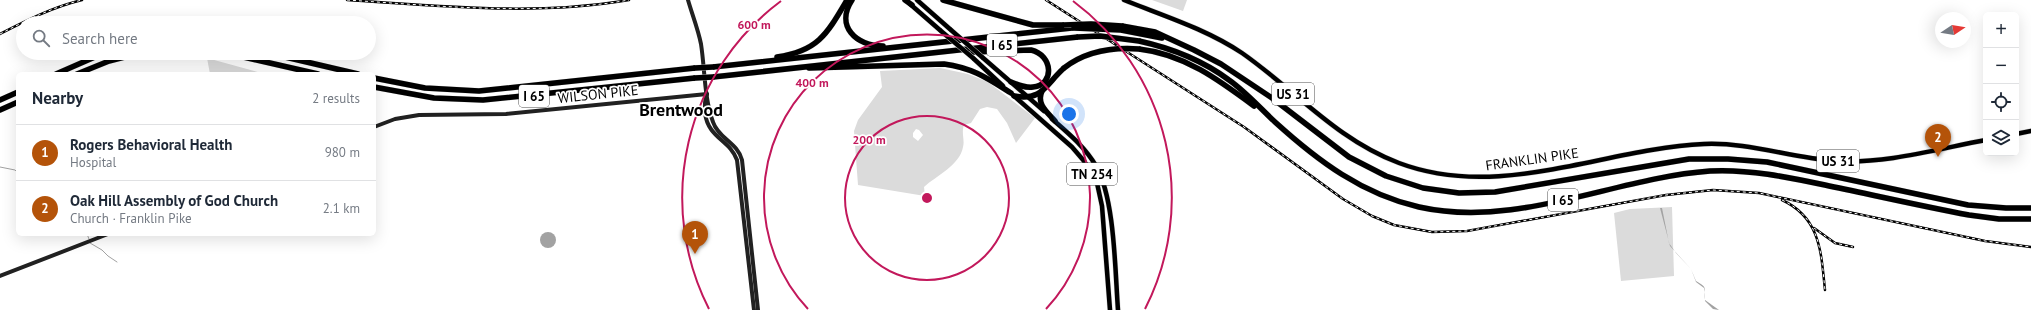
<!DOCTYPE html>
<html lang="en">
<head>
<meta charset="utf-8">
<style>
	body { margin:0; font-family:"PT Sans",sans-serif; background:#f6f6f7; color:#1f2937 }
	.controls { position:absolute; right:12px; top:12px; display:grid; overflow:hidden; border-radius:6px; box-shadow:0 4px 16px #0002 }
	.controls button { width:36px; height:36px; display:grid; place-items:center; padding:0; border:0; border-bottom:1px solid #e0e1e3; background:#fff; color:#1f2937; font:20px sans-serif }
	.compass { position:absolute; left:1935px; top:12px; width:36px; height:36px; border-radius:50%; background:#fff; box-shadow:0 4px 16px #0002; rotate:78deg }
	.you { position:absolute; left:1069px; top:114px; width:14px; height:14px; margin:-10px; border:3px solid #fff; border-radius:50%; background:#1a73e8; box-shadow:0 0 0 6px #1a73e833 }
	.badge { display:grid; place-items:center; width:26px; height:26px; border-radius:50%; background:#b45309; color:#fff; font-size:13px; font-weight:700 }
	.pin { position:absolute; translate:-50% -33px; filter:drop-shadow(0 1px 2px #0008) }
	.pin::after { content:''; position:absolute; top:21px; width:14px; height:12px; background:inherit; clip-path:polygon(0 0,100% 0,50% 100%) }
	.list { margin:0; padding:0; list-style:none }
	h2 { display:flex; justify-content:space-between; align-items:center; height:52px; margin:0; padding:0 16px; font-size:17px }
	h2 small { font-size:13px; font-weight:400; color:#747a83 }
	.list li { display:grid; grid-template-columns:26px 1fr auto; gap:12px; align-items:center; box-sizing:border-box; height:56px; padding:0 16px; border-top:1px solid #e0e1e3 }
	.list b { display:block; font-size:15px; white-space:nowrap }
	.list p { margin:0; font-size:13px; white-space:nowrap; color:#747a83 }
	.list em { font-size:13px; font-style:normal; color:#747a83 }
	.icon { flex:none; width:22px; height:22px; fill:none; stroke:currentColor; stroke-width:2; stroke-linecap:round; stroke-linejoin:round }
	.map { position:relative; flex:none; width:2031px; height:310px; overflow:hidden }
	.search { position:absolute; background:#fff; box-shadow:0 4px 16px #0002; left:16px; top:16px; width:360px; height:44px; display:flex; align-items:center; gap:10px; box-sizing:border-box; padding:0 14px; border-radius:22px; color:#747a83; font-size:15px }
	.panel { position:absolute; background:#fff; box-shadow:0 4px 16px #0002; left:16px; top:72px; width:360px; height:164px; border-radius:6px }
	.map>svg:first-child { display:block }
	.green { fill:#dbdbdb; fill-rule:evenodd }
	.water { fill:#a2a2a2 }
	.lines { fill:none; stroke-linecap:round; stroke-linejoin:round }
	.stream { stroke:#a2a2a2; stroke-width:1 }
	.primary-casing { stroke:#dbdbdb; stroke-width:5.5 }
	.highway-casing { stroke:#dbdbdb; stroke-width:6 }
	.secondary { stroke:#212121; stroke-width:4 }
	.primary { stroke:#000; stroke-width:4.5 }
	.highway { stroke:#000; stroke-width:5.5 }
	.rail-casing { stroke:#000; stroke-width:2.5 }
	.rail { stroke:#fff; stroke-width:1; stroke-dasharray:3; stroke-linecap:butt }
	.primary-bridge-casing { stroke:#dbdbdb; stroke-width:5.5; stroke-linecap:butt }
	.highway-bridge-casing { stroke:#dbdbdb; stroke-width:6; stroke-linecap:butt }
	.primary-bridge { stroke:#000; stroke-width:4.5 }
	.highway-bridge { stroke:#000; stroke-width:5.5 }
	.ring { fill:none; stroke:#c2185b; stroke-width:2 }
	.labels { text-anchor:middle; stroke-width:3.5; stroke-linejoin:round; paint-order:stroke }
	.shield { fill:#fff; stroke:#4c4c4c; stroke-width:1 }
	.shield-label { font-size:13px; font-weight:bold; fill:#000 }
	.street-label { font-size:14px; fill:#000; stroke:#fff }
	.district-label { font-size:18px; font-weight:bold; fill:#000; stroke:#fff }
	.centre { fill:#c2185b; stroke:#fff; stroke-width:2 }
	.ring-label { font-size:12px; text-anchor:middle; font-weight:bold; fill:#c2185b; stroke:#fff; stroke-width:3.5; stroke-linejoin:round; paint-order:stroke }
</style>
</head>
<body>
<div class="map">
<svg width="2031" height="310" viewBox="0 0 2031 310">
	<rect width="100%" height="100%" fill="#fff"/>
	<g class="green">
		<path d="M1152,0H1187L1183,11Z"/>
		<path d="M207,58L265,74H210Z"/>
		<path d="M940,68L968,74L988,82L1035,118L1016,143L1007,123L997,109L987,107L980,109L971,123L964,125C961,133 965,140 963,147C960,165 936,176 924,187L925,196L858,185L854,131L858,120L882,87L880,71ZM916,129L919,130L923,135L918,141L913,137V133Z"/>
		<path d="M1672,207L1674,276L1621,281L1614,213L1630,209Z"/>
	</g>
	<g class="water">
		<path d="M1660,208H1662L1669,243L1676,253L1691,269L1696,281C1710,289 1702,287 1705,300L1719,310L1713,309L1705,301L1704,288L1696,282L1691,269L1670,246Z"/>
		<circle cx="548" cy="240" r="8"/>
	</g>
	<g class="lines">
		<g class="stream">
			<path d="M0,167L15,170L18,173"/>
			<path d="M87,234L89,239"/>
			<path d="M90,243L102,250L108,256L117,262"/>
		</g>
		<defs>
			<g id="primary">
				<path d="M917,0L951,30"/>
				<path d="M1124,0C1164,16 1206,29 1242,53C1295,90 1337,140 1399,163C1500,201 1602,149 1704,144C1749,142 1791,158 1836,161C1886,164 1937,149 1986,140"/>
				<path d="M910,4L941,31"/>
				<path d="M982,57L1044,111"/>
				<path d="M973,58L1003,86"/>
				<path d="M1013,95L1072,147L1084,161L1097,183L1102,206L1110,310"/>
				<path d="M1052,119C1068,133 1085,147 1096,166C1115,199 1115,271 1118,310"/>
				<path d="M2016,134L2031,131"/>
			</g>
			<g id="highway">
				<path d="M852,0C835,26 856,46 883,46"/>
				<path d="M905,0L912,5"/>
				<path d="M943,0L1033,25H1064"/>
				<path d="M1122,26L1155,32L1194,50L1221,64L1272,98L1349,157L1386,176L1423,188L1459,193L1495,192L1689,159H1728L1767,162L1968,205L2006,208H2031"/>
				<path d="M1121,30L1162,38"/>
				<path d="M1139,41C1171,48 1202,60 1229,80C1246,92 1260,108 1275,122C1318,161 1362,194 1419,207C1518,229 1613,178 1710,171C1749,169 1787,177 1825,185C1873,195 1921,206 1969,215L1999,219H2031"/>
				<path d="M1139,49C1184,54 1219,80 1254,106"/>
				<path d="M973,52L1031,50C1053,55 1055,85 1033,87C1025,88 1018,85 1011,82"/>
				<path d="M226,53L318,74"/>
				<path d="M268,53L358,74"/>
				<path d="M777,57C818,51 827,34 847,0"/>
				<path d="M713,67L1072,28"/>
				<path d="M809,68L944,64C973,68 987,78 1011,93"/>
				<path d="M56,74L104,53"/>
				<path d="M77,74L109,61L140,53"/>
				<path d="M713,77L1078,37"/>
				<path d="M374,78L425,88L479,91L695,68"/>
				<path d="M374,87L434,98L483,100L695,78"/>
				<path d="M1042,91C1036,104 1047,112 1055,121"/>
				<path d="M1014,96C1043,101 1045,85 1064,68"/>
				<path d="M0,100L18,92"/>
				<path d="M0,110L18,102"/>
			</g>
		</defs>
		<use href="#primary" class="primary-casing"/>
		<use href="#highway" class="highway-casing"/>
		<g class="secondary">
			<path d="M688,0C692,14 698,29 701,44C705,70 704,97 713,122C718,138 738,143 742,160L758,310"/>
			<path d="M707,94C704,101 705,106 705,113C708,138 730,140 737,160L754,310"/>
			<path d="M374,127L395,119L419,115L506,114L707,94"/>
			<path d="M0,276L108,234"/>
		</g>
		<use href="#primary" class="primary"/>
		<use href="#highway" class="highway"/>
		<defs>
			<g id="rail">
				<path d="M347,0C441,6 536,16 629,0"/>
				<path d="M1046,0L1244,127L1343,199L1372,216L1394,225L1432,232L1467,231L1666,195L1713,190L1759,193L1985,241L2031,247"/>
				<path d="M0,34C27,20 53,7 82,0"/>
				<path d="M1782,200C1821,218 1821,253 1825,290"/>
				<path d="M1814,228L1835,243L1853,247"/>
			</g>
		</defs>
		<use href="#rail" class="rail-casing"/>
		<use href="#rail" class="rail"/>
		<defs>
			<g id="primary-bridge">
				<path d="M951,30L982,57"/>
				<path d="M941,31L973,58"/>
			</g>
			<g id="highway-bridge">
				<path d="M1064,25L1091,24L1122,26"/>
				<path d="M1074,28L1121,30"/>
				<path d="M1078,37L1100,36L1139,41"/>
				<path d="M695,68L713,67"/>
				<path d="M1064,68C1086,51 1112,47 1139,49"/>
				<path d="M695,78L713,77"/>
			</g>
		</defs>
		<use href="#primary-bridge" class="primary-bridge-casing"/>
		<use href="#highway-bridge" class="highway-bridge-casing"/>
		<use href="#primary-bridge" class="primary-bridge"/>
		<use href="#highway-bridge" class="highway-bridge"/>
	</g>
	<g class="ring">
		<circle cx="927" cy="198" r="82"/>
		<path d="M808 309A163 163 0 1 1 1046 309"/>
		<path d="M709 309A245 245 0 0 1 781 1M1073 1A245 245 0 0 1 1145 309"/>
	</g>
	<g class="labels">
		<g class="shield">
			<rect x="987" y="34" width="30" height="22" rx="3"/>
			<rect x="1272" y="83" width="42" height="22" rx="3"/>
			<rect x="519" y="85" width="30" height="22" rx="3"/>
			<rect x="1817" y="150" width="42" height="22" rx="3"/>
			<rect x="1067" y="163" width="50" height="22" rx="3"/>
			<rect x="1548" y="189" width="30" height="22" rx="3"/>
		</g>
		<g class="shield-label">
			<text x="1002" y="50">I 65</text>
			<text x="1293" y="99">US 31</text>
			<text x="534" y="101">I 65</text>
			<text x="1838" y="166">US 31</text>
			<text x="1092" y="179">TN 254</text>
			<text x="1563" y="205">I 65</text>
		</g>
		<g class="street-label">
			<text transform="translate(598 94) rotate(-6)" y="5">WILSON PIKE</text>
			<text transform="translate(1532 159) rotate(-8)" y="5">FRANKLIN PIKE</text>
		</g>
		<g class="district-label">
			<text x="681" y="116">Brentwood</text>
		</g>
	</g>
	<circle cx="927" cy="198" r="6" class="centre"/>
	<g class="ring-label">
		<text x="754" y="29">600 m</text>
		<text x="812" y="87">400 m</text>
		<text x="869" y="144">200 m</text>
	</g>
</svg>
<div class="controls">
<button>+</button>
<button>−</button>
<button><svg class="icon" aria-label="locate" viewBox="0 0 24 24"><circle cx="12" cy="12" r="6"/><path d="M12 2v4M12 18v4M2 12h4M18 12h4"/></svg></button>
<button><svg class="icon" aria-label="layers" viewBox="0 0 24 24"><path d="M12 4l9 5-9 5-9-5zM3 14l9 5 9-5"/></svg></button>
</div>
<svg class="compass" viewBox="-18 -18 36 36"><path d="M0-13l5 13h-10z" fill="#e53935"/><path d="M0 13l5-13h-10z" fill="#747a83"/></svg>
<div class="you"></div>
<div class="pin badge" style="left:695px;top:254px">1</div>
<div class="pin badge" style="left:1938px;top:157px">2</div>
<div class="search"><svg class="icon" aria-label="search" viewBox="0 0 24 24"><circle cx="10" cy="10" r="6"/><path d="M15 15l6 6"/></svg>Search here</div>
<section class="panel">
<h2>Nearby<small>2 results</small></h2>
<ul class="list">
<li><span class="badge">1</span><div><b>Rogers Behavioral Health</b><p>Hospital</p></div><em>980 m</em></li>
<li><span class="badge">2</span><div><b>Oak Hill Assembly of God Church</b><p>Church · Franklin Pike</p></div><em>2.1 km</em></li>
</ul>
</section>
</div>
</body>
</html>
